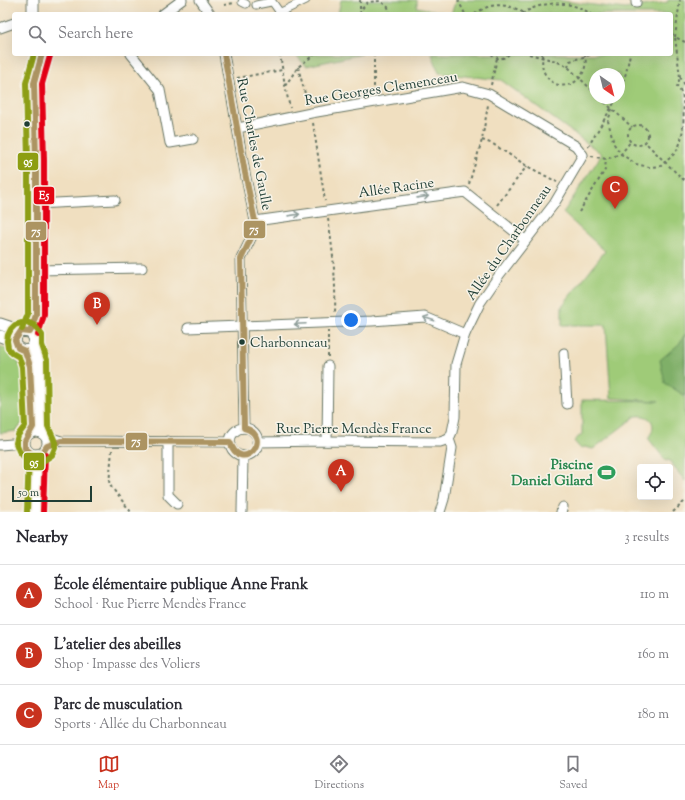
<!DOCTYPE html>
<html lang="en">
<head>
<meta charset="utf-8">
<style>
	body { margin:0; font-family:"Sorts Mill Goudy",serif; background:#f7f7f7; color:#2b2b33 }
	.controls { position:absolute; right:12px; bottom:12px; display:grid; overflow:hidden; border-radius:4px; box-shadow:0 4px 16px #0002 }
	.controls button { width:36px; height:36px; display:grid; place-items:center; padding:0; border:0; border-bottom:1px solid #e1e1e2; background:#fff; color:#2b2b33; font:20px sans-serif }
	.compass { position:absolute; left:589px; top:68px; width:36px; height:36px; border-radius:50%; background:#fff; box-shadow:0 4px 16px #0002; rotate:145deg }
	.scale { position:absolute; left:12px; bottom:10px; width:80px; box-sizing:border-box; padding-left:4px; border:2px solid #1f3d34; border-top:0; font-size:11px; line-height:14px; white-space:nowrap; color:#1f3d34; -webkit-text-stroke:3px #f7f3e8; paint-order:stroke }
	.you { position:absolute; left:351px; top:320px; width:14px; height:14px; margin:-10px; border:3px solid #fff; border-radius:50%; background:#1a73e8; box-shadow:0 0 0 6px #1a73e833 }
	.badge { display:grid; place-items:center; width:26px; height:26px; border-radius:50%; background:#c8321e; color:#fff; font-size:13px; font-weight:700 }
	.pin { position:absolute; translate:-50% -33px; filter:drop-shadow(0 1px 2px #0008) }
	.pin::after { content:''; position:absolute; top:21px; width:14px; height:12px; background:inherit; clip-path:polygon(0 0,100% 0,50% 100%) }
	.list { margin:0; padding:0; list-style:none }
	h2 { display:flex; justify-content:space-between; align-items:center; height:52px; margin:0; padding:0 16px; font-size:17px }
	h2 small { font-size:13px; font-weight:400; color:#7c7c81 }
	.list li { display:grid; grid-template-columns:26px 1fr auto; gap:12px; align-items:center; box-sizing:border-box; height:60px; padding:0 16px; border-top:1px solid #e1e1e2 }
	.list b { display:block; font-size:15px; white-space:nowrap }
	.list p { margin:0; font-size:13px; white-space:nowrap; color:#7c7c81 }
	.list em { font-size:13px; font-style:normal; color:#7c7c81 }
	.icon { flex:none; width:22px; height:22px; fill:none; stroke:currentColor; stroke-width:2; stroke-linecap:round; stroke-linejoin:round }
	.map { position:relative; flex:none; width:685px; height:512px; overflow:hidden }
	.search { position:absolute; background:#fff; box-shadow:0 4px 16px #0002; left:12px; right:12px; top:12px; height:44px; display:flex; align-items:center; gap:10px; box-sizing:border-box; padding:0 14px; border-radius:4px; color:#7c7c81; font-size:15px }
	.sheet { height:232px; background:#fff }
	nav { display:flex; justify-content:space-around; align-items:center; box-sizing:border-box; height:56px; border-top:1px solid #e1e1e2; background:#fff; font-size:11px; color:#7c7c81 }
	nav a { display:grid; justify-items:center; gap:2px }
	nav .on { color:#c8321e }
	.map>svg:first-child { display:block }
	.green { fill:#9fcb78; stroke:#5f8456; fill-rule:evenodd }
	.forest { fill:#7faf68; stroke:#4f764e }
	.lines { fill:none; stroke-linecap:round; stroke-linejoin:round }
	.pedestrian-casing { stroke:#687665; stroke-width:9 }
	.minor-casing { stroke:#687665; stroke-width:11 }
	.tertiary-casing { stroke:#687665; stroke-width:13 }
	.path { stroke:#687665; stroke-width:2; stroke-dasharray:3 3; stroke-linecap:butt }
	.pedestrian { stroke:#fff; stroke-width:7 }
	.minor { stroke:#fff; stroke-width:9 }
	.tertiary { stroke:#fff; stroke-width:11 }
	.bus-1-casing { stroke:#f7f3e8; stroke-width:9 }
	.bus-2-casing { stroke:#f7f3e8; stroke-width:9 }
	.bus-3-casing { stroke:#f7f3e8; stroke-width:9 }
	.bus-1 { stroke:#ac9462; stroke-width:6 }
	.bus-2 { stroke:#e30613; stroke-width:6 }
	.bus-3 { stroke:#8d9e12; stroke-width:6 }
	.oneway { stroke:#8f9e9a }
	.bus-dot { fill:#1f3d34; stroke:#f7f3e8; stroke-width:1.5 }
	.labels { text-anchor:middle; stroke-width:3; stroke-linejoin:round; paint-order:stroke }
	.bus-label { font-size:13px; fill:#1f3d34; stroke:#f7f3e8; text-anchor:start }
	.street-label { font-size:14px; fill:#1f3d34; stroke:#f7f3e8 }
	.leisure-label { font-size:14px; font-weight:bold; fill:#27864d; stroke:#f7f3e8; text-anchor:end }
	.line-badge { stroke:#f7f3e8; stroke-width:1.5 }
	.badge-label { font-size:11px; text-anchor:middle; font-weight:bold; fill:#fff }
</style>
</head>
<body>
<div class="map">
<svg width="685" height="512" viewBox="0 0 685 512">
	<rect width="100%" height="100%" fill="#f7f3e8"/>
	<filter id="ink" filterUnits="userSpaceOnUse"><feTurbulence type="fractalNoise" baseFrequency=".025" numOctaves="2"/><feDisplacementMap in="SourceGraphic" scale="8" xChannelSelector="R" yChannelSelector="G"/><feConvolveMatrix kernelMatrix="1 2 1 2 8 2 1 2 1" color-interpolation-filters="sRGB"/></filter>
	<filter id="wash" filterUnits="userSpaceOnUse"><feTurbulence type="fractalNoise" baseFrequency=".012" numOctaves="4" result="noise"/><feDisplacementMap in="SourceGraphic" scale="16" xChannelSelector="R" yChannelSelector="G"/><feGaussianBlur stdDeviation="0.9" result="paint"/><feColorMatrix in="noise" values="0 0 0 0 0 0 0 0 0 0 0 0 0 0 0 0 0 1.4 0 .05"/><feComposite in="paint" operator="in"/></filter>
	<g filter="url(#wash)">
		<rect width="100%" height="100%" fill="#f0dfc0"/>
		<g class="green">
			<path d="M341,0H417V7L451,14H338Z"/>
			<path d="M456,0H555L625,9L668,2V0H685V481L669,460L666,461L648,438C658,426 652,414 636,416L593,449L585,447L580,448L574,441L582,434V400L659,401L611,398L606,325H562V306L605,251L563,213L602,154L501,80L439,73L432,54H671V14H451ZM595,74H619V98H595Z"/>
			<path d="M295,54H362L306,66Z"/>
			<path d="M0,346L12,352L24,372L23,423L16,431L0,433Z"/>
		</g>
		<path class="forest" d="M685,334V396L665,383L660,360L679,344Z"/>
	</g>
	<g filter="url(#ink)">
		<g class="lines">
			<defs>
				<g id="pedestrian">
					<path d="M271,0L281,14"/>
					<path d="M242,2L246,4"/>
					<path d="M256,5L271,2"/>
					<path d="M279,13L306,0"/>
				</g>
				<g id="minor">
					<path d="M200,0L210,14"/>
					<path d="M636,0V3"/>
					<path d="M163,14L182,0"/>
					<path d="M0,28L14,23"/>
					<path d="M131,54L160,90L170,143L193,139"/>
					<path d="M224,54L245,173L255,221L254,232L241,259L244,428"/>
					<path d="M238,128L311,113L463,87L489,94L576,146L583,155L554,204L500,274L480,303L465,334L456,364L455,417L452,432L449,439L452,448L444,499L440,512"/>
					<path d="M36,204L115,200"/>
					<path d="M255,221L465,192L525,240"/>
					<path d="M37,270L142,268"/>
					<path d="M188,328L372,321L425,317L465,334"/>
					<path d="M564,353L567,404"/>
					<circle cx="244" cy="442" r="14"/>
					<path d="M46,436L61,441L230,442"/>
					<path d="M168,441V495L177,504"/>
					<path d="M327,441L328,366"/>
					<path d="M257,442L327,441L440,442L449,439"/>
					<path d="M0,445L24,443"/>
					<path d="M47,446L61,441"/>
					<path d="M242,512L243,456"/>
					<path d="M561,512L563,507"/>
				</g>
				<g id="tertiary">
					<path d="M33,14V0"/>
					<path d="M0,324L21,331"/>
					<path d="M30,332L36,315V160L34,83L42,54"/>
					<path d="M0,336C3,337 7,338 9,340C14,342 16,349 22,350C31,353 36,344 34,337L30,332L21,331L16,335L15,344"/>
					<path d="M34,346L39,361L40,427L42,433"/>
					<path d="M25,351L30,366L33,416L32,432"/>
					<circle cx="36" cy="443" r="12"/>
					<path d="M35,512L37,455"/>
				</g>
			</defs>
			<use href="#pedestrian" class="pedestrian-casing"/>
			<use href="#minor" class="minor-casing"/>
			<use href="#tertiary" class="tertiary-casing"/>
			<g class="path">
				<path d="M360,0V10"/>
				<path d="M458,0L465,14"/>
				<path d="M224,5L234,3"/>
				<path d="M361,14L360,11L368,2L380,1L388,7L390,14"/>
				<path d="M475,14C490,2 508,3 524,13"/>
				<path d="M522,14C543,0 571,0 591,14"/>
				<path d="M671,33L675,37"/>
				<path d="M675,37L680,0"/>
				<path d="M685,42L675,37L680,77L677,87C679,89 681,92 682,94C685,106 684,138 678,148C675,154 670,158 665,162L685,181"/>
				<path d="M280,54L285,86L290,108"/>
				<path d="M491,54L499,59L506,57L509,54"/>
				<path d="M529,54L556,61L568,67L595,93"/>
				<path d="M542,54C543,61 541,66 544,72C555,97 591,85 585,54"/>
				<path d="M298,67L308,105"/>
				<path d="M568,67L570,61L593,54"/>
				<path d="M680,77L685,85"/>
				<path d="M237,78L282,70"/>
				<path d="M491,85L497,58"/>
				<path d="M285,86L298,67L315,54"/>
				<path d="M374,93V54"/>
				<path d="M619,93L626,73L630,54"/>
				<path d="M600,98L632,127"/>
				<path d="M612,109L608,121L614,144L621,154L636,164L649,167L661,166L665,162L645,142"/>
				<path d="M313,123L325,201"/>
				<circle cx="638" cy="135" r="10"/>
				<path d="M482,140L493,144L527,166L557,182"/>
				<path d="M588,147L617,98"/>
				<path d="M591,156L606,159L621,154L631,141"/>
				<path d="M469,184L482,140L488,105"/>
				<path d="M497,205L527,166"/>
				<path d="M579,212L605,170L606,159"/>
				<path d="M328,219C333,250 336,281 335,313"/>
				<path d="M328,357V331"/>
				<path d="M112,450L109,484L131,512"/>
				<path d="M673,512L685,501"/>
			</g>
			<use href="#pedestrian" class="pedestrian"/>
			<use href="#minor" class="minor"/>
			<use href="#tertiary" class="tertiary"/>
			<defs>
				<path id="bus-1" d="M42,54L34,83L36,160V315L30,332L21,331L15,340L18,348L25,351L30,366L33,427L25,441V448L32,454L37,455L43,452L47,446L61,441L230,442C241,476 275,436 244,428L241,259L254,232L255,221L245,173L224,54"/>
				<g id="bus-2">
					<path d="M38,335L44,315V160L42,84L50,56"/>
					<path d="M43,512L45,455"/>
				</g>
				<g id="bus-3">
					<path d="M21,323L15,325L11,329L8,335L7,341L8,348L12,353L19,357L22,367L25,426L18,435L16,443L19,451L25,458L30,461L36,462L43,461L52,455L55,448V442L48,426L47,360L42,345V335L35,326L27,322"/>
					<path d="M22,329L28,314V160L26,83L34,54"/>
					<path d="M27,512L29,455"/>
				</g>
			</defs>
			<use href="#bus-1" class="bus-1-casing"/>
			<use href="#bus-2" class="bus-2-casing"/>
			<use href="#bus-3" class="bus-3-casing"/>
			<use href="#bus-1" class="bus-1"/>
			<use href="#bus-2" class="bus-2"/>
			<use href="#bus-3" class="bus-3"/>
		</g>
		<defs><path id="oneway-shaft" d="M-6 0H5M1.5-3L5.5 0L1.5 3" fill="none" stroke-width="1.6" stroke-linecap="round" stroke-linejoin="round"/></defs>
		<g class="oneway">
			<use href="#oneway-shaft" transform="translate(423 197) rotate(-8)"/>
			<use href="#oneway-shaft" transform="translate(294 215) rotate(-8)"/>
			<use href="#oneway-shaft" transform="translate(429 319) rotate(-162)"/>
			<use href="#oneway-shaft" transform="translate(300 324) rotate(177)"/>
		</g>
	</g>
	<defs>
		<symbol id="stadium-bare" viewBox="-9 -9 18 18"><path d="M0-5a6.5 5 0 1 0 0 10a6.5 5 0 1 0 0-10ZM-3.5-1.8h7v3.6h-7Z" fill="#2e9e5b" stroke="#f7f3e8" stroke-width="2.5" paint-order="stroke"/></symbol>
	</defs>
	<g fill-rule="evenodd">
		<use href="#stadium-bare" x="594" y="460" width="25" height="25"/>
	</g>
	<g class="bus-dot">
		<circle cx="27" cy="124" r="3.5"/>
		<circle cx="242" cy="342" r="3.5"/>
	</g>
	<g class="labels">
		<g class="bus-label">
			<text x="250" y="347">Charbonneau</text>
		</g>
		<g class="street-label">
			<text transform="translate(381 88) rotate(-9)" y="5">Rue Georges Clemenceau</text>
			<text transform="translate(255 144) rotate(79)" y="5">Rue Charles de Gaulle</text>
			<text transform="translate(396 187) rotate(-8)" y="5">Allée Racine</text>
			<text transform="translate(508 242) rotate(-55)" y="5">Allée du Charbonneau</text>
			<text x="354" y="433">Rue Pierre Mendès France</text>
		</g>
		<g class="leisure-label">
			<text x="593" y="469">Piscine<tspan x="593" dy="16">Daniel Gilard</tspan></text>
		</g>
	</g>
	<g class="line-badge">
		<rect x="17" y="152" width="22" height="19" rx="4" fill="#8d9e12"/>
		<rect x="33" y="186" width="22" height="19" rx="4" fill="#e30613"/>
		<rect x="243" y="220" width="23" height="19" rx="4" fill="#ac9462"/>
		<rect x="25" y="221" width="22" height="20" rx="4" fill="#ac9462"/>
		<rect x="125" y="432" width="23" height="19" rx="4" fill="#ac9462"/>
		<rect x="23" y="452" width="22" height="19" rx="4" fill="#8d9e12"/>
	</g>
	<g class="badge-label">
		<text x="28" y="165">95</text>
		<text x="44" y="199">E5</text>
		<text x="254" y="233">75</text>
		<text x="36" y="235">75</text>
		<text x="136" y="445">75</text>
		<text x="34" y="466">95</text>
	</g>
</svg>
<div class="controls">
<button><svg class="icon" aria-label="locate" viewBox="0 0 24 24"><circle cx="12" cy="12" r="6"/><path d="M12 2v4M12 18v4M2 12h4M18 12h4"/></svg></button>
</div>
<svg class="compass" viewBox="-18 -18 36 36"><path d="M0-13l5 13h-10z" fill="#e53935"/><path d="M0 13l5-13h-10z" fill="#7c7c81"/></svg>
<div class="scale">50 m</div>
<div class="you"></div>
<div class="pin badge" style="left:341px;top:492px">A</div>
<div class="pin badge" style="left:97px;top:325px">B</div>
<div class="pin badge" style="left:615px;top:209px">C</div>
<div class="search"><svg class="icon" aria-label="search" viewBox="0 0 24 24"><circle cx="10" cy="10" r="6"/><path d="M15 15l6 6"/></svg>Search here</div>
</div>
<section class="sheet">
<h2>Nearby<small>3 results</small></h2>
<ul class="list">
<li><span class="badge">A</span><div><b>École élémentaire publique Anne Frank</b><p>School · Rue Pierre Mendès France</p></div><em>110 m</em></li>
<li><span class="badge">B</span><div><b>L'atelier des abeilles</b><p>Shop · Impasse des Voliers</p></div><em>160 m</em></li>
<li><span class="badge">C</span><div><b>Parc de musculation</b><p>Sports · Allée du Charbonneau</p></div><em>180 m</em></li>
</ul>
</section>
<nav>
<a class="on"><svg class="icon" aria-label="map" viewBox="0 0 24 24"><path d="M3 6l6-2 6 2 6-2v14l-6 2-6-2-6 2zM9 4v14M15 6v14"/></svg>Map</a>
<a><svg class="icon" aria-label="directions" viewBox="0 0 24 24"><path d="M12 3l9 9-9 9-9-9zM9 14v-3h6M13 9l2 2-2 2"/></svg>Directions</a>
<a><svg class="icon" aria-label="saved" viewBox="0 0 24 24"><path d="M7 4h10v16l-5-4-5 4z"/></svg>Saved</a>
</nav>
</body>
</html>
